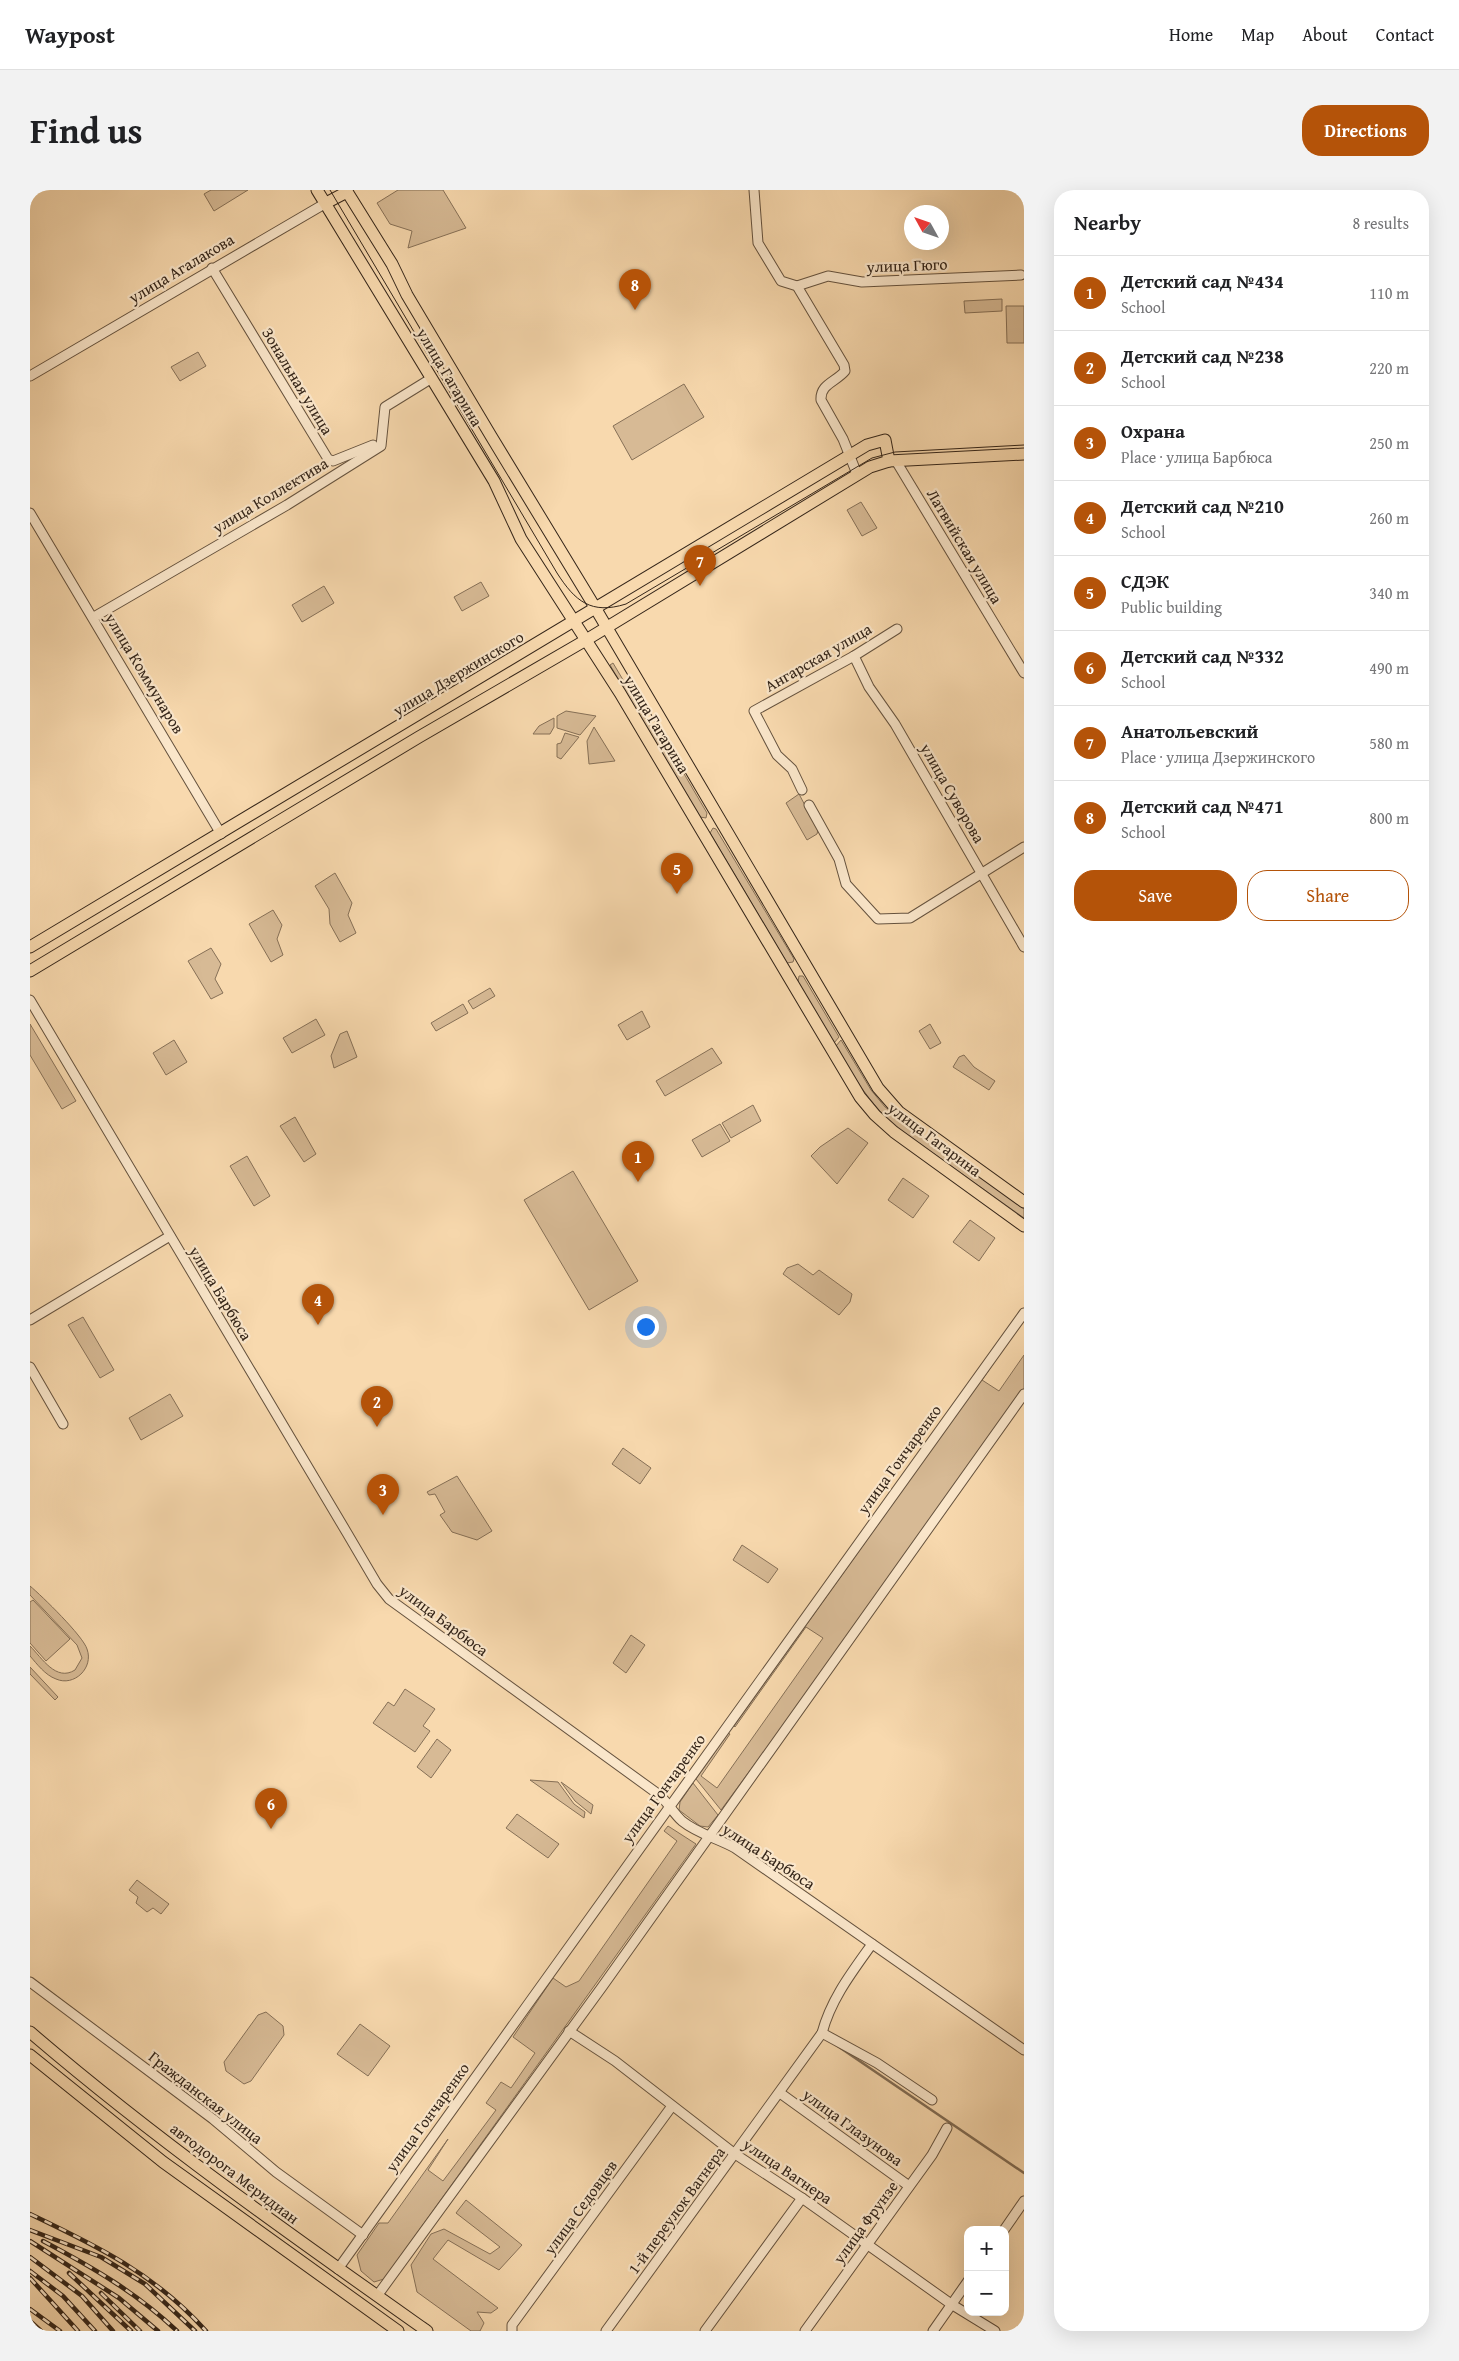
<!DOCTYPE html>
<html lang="en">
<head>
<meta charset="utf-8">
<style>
	body { margin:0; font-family:"Gentium Book Plus",serif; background:#f2f2f2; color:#202124 }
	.controls { position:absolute; right:15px; bottom:15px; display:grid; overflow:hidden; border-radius:10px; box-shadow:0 5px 20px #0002 }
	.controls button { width:45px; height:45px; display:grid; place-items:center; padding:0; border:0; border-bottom:1px solid #e0e0e0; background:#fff; color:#202124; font:25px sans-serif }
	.compass { position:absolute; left:874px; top:15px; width:45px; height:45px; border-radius:50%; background:#fff; box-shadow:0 5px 20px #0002; rotate:310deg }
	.you { position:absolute; left:615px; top:1136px; width:18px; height:18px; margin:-12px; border:4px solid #fff; border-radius:50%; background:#1a73e8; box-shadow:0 0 0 8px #1a73e833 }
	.badge { display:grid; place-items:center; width:32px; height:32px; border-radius:50%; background:#b45309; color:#fff; font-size:16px; font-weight:700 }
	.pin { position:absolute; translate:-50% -41px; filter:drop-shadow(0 1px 2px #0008) }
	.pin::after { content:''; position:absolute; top:26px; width:18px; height:15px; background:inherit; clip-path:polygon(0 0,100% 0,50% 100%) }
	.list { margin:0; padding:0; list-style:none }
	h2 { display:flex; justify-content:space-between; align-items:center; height:65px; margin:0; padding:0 20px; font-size:21px }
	h2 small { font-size:16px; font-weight:400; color:#757577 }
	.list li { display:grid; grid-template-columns:32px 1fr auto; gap:15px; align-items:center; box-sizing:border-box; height:75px; padding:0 20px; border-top:1px solid #e0e0e0 }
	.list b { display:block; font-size:19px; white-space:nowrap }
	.list p { margin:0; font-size:16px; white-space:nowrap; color:#757577 }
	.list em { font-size:16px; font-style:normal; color:#757577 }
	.actions { display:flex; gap:10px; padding:15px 20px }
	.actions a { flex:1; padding:11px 0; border:1px solid #b45309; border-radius:20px; text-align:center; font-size:18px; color:#b45309 }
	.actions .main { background:#b45309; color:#fff }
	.map { position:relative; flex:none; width:994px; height:2141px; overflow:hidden; border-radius:20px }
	header { display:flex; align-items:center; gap:30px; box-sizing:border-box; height:70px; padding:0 25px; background:#fff; border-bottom:1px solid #e0e0e0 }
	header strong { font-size:24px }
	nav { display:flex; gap:28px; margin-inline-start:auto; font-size:18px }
	.intro { display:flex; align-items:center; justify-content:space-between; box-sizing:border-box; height:120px; padding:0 30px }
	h1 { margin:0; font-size:35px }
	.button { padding:12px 22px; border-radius:20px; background:#b45309; color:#fff; font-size:18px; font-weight:700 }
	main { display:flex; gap:30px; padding:0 30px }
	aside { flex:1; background:#fff; border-radius:20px; box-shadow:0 5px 20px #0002 }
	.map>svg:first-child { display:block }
	.green { fill:#d7ba95; stroke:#867057 }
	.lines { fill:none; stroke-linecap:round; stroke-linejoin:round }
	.stream { stroke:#816c54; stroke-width:2.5 }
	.minor-casing { stroke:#65523e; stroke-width:11 }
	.major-casing { stroke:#342519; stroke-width:13 }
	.minor { stroke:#fae6ca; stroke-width:9 }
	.major { stroke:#f8d9ae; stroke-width:11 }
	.tram { stroke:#342519; stroke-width:1 }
	.rail-casing { stroke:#342519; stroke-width:4.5 }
	.rail { stroke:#fae6ca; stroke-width:2.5; stroke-dasharray:8; stroke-linecap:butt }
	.labels { text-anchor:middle; stroke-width:4.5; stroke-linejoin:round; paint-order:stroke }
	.street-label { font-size:16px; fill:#342519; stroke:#fae6ca }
</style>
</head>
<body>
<header>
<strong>Waypost</strong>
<nav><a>Home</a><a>Map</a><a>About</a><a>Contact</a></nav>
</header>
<div class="intro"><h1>Find us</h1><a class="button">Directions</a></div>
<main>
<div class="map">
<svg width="994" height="2141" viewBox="0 0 994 2141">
	<rect width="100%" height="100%" fill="#f8d9ae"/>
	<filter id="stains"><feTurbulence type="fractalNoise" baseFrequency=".004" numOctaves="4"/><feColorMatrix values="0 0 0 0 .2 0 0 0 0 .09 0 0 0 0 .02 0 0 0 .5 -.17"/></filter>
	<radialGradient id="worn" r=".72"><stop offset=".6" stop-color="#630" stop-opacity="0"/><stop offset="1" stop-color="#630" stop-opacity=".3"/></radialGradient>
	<g class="green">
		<path d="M181,0H218L184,21L174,4Z"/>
		<path d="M368,0H413L436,38L378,58L382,41L360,34L347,13Z"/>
		<path d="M972,109V121L935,123L934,111Z"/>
		<path d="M976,116H994V153H977Z"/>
		<path d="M168,162L176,176L150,191L141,177Z"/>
		<path d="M654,194L674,227L602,270L583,236Z"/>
		<path d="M831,312L847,338L832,346L817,320Z"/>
		<path d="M451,392L459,406L432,421L424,407Z"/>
		<path d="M294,396L304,413L272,432L262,415Z"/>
		<path d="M583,473L630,552L653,582L677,623L676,628L670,627L580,475Z"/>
		<path d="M536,521L566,526L550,545L527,538V526Z"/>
		<path d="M524,528V537L520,544H503L509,536Z"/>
		<path d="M564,537L585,571L559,574L557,551Z"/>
		<path d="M535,543L549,547L531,569L527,567V554L531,553Z"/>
		<path d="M769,604L788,640L787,644L777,650L756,613Z"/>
		<path d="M683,638L686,639L764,769L763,772L757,773L680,643Z"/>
		<path d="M305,683L322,713L318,725L326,743L310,752L300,734L299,719L285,696Z"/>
		<path d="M243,720L252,735L247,749L253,765L241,772L219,734Z"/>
		<path d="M181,758L191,774L185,789L193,803L181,809L158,771Z"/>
		<path d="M769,786H773L809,847L804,853L768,792Z"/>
		<path d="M460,798L465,806L443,819L438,811Z"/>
		<path d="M433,814L438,823L406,841L401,833Z"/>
		<path d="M612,821L620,837L597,850L588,835Z"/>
		<path d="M286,829L295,845L262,863L253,848Z"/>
		<path d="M0,834L46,911L32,919L0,865Z"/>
		<path d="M900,834L911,853L900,859L889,841Z"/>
		<path d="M317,841L327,867L304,878L301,866L310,844Z"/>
		<path d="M144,850L157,872L136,885L123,863Z"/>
		<path d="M811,850L841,900L855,917L994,1019V1028L865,936C839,913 823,886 806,856Z"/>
		<path d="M682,858L692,873L635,906L626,891Z"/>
		<path d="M934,865L944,877L965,891L959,900L923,877L929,867Z"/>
		<path d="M723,915L731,931L701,948L692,933Z"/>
		<path d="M265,927L286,964L274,972L250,936Z"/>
		<path d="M690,934L700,951L672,967L662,950Z"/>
		<path d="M818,938L838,953L807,994L781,966L790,957Z"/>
		<path d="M217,966L240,1006L224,1016L200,976Z"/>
		<path d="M543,981L608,1091L559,1120L494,1010Z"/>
		<path d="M873,988L899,1006L883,1028L858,1010Z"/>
		<path d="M940,1030L965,1048L949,1071L923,1052Z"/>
		<path d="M768,1074L783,1085L789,1080L822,1104L820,1112L809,1125L753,1084L757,1078Z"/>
		<path d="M53,1127L84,1180L70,1188L38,1135Z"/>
		<path d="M979,1151L952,1190L969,1201L994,1165V1199L904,1330L691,1620L666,1589L698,1543L700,1544L671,1586L687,1598L793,1448L776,1437L705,1537L704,1536Z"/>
		<path d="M140,1204L153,1226L111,1250L99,1228Z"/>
		<path d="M593,1258L621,1278L610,1294L582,1274Z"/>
		<path d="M427,1286L462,1341L447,1350L422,1342L410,1325L415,1322L405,1304L399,1305L397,1302Z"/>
		<path d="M712,1355L748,1379L738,1393L703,1370Z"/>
		<path d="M0,1396C12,1406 53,1446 57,1459C64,1478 44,1497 26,1489C15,1485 7,1474 0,1466V1456C12,1468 26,1492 45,1480L52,1468L47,1455L0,1405Z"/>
		<path d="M3,1410L40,1449L16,1471L0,1453V1412Z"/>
		<path d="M601,1445L615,1455L596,1483L583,1473Z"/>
		<path d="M0,1477L28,1507L25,1510L0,1484Z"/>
		<path d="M375,1499L405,1519L393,1536L400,1541L385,1562L343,1533L358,1512L364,1516Z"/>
		<path d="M407,1549L421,1560L401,1588L387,1577Z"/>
		<path d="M500,1590L528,1592L544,1614L555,1622L554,1628Z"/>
		<path d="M531,1592L563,1615L561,1624L545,1611Z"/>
		<path d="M663,1593L688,1625L678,1637L670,1636L649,1620L650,1612Z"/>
		<path d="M487,1624L529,1654L518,1668L476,1638Z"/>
		<path d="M638,1636L666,1654L354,2089L344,2092L331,2081L327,2065L349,2033H358L418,1949L398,1980L413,1991L466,1920L456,1913L471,1892L481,1898L505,1863L483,1847L523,1788L536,1797L549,1791L647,1651L634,1641Z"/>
		<path d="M107,1690L139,1714L131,1724L123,1718L117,1722L106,1713L108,1707L99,1700Z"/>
		<path d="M236,1822L253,1836L254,1845L221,1891L214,1894L196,1881L194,1872L228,1825Z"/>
		<path d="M330,1834L360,1856L338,1886L307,1864Z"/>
		<path d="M436,2010L492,2055L469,2080L418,2050L403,2069L468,2118L461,2123L447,2122L454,2133L450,2141H441L387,2102L381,2075L401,2044L414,2039L460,2064L470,2057L426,2023Z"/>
	</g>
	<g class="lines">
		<path class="stream" d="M806,1855L994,1983"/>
		<defs>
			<g id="minor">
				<path d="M724,0L728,53L751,91L767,96L814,175L815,181C806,192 790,194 791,210L813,249L827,284"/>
				<path d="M182,78L298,269L303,271L343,255"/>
				<path d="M767,96L798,86L832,92L991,85"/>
				<path d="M0,186L296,13"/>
				<path d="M866,271L994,483"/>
				<path d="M0,323L191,644"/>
				<path d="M64,427L257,315L351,256L355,217L402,188"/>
				<path d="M824,466L839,497L865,534L994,757"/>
				<path d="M772,600L762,579L747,565L724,521L824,466L867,439"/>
				<path d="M779,615L809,669L816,694L848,729L880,728L994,657"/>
				<path d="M0,810L317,1343L347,1394L359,1409L628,1604C638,1612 643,1623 652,1631C668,1644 687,1648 705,1658L994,1860"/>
				<path d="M0,1130L140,1046"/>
				<path d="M0,1177L33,1234"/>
				<path d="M0,1792L183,1929L246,1982L333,2045"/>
				<path d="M539,1841L585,1871L705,1964L772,2008L921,2114L965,2141"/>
				<path d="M792,1843L847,1873L902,1910"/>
				<path d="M750,1903L879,1996"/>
				<path d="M974,2040L994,2011"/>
				<path d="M308,2079L994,1123"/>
				<path d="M347,2106L572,1797L994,1204"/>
				<path d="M482,2141V2135L642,1916"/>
				<path d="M576,2141L792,1843C801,1809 822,1782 842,1754"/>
				<path d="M675,2141L772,2008"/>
				<path d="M775,2141L902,1965L917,1938"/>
				<path d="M903,2141L938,2091"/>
			</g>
			<g id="major">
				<path d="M287,0L464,291L491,349L590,503L830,907L845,925L864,942L994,1036"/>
				<path d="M316,0L362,74L377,105L461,246L560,409L848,898L869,922L994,1012"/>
				<path d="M296,13L317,2"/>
				<path d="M0,757L837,255L855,250L859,271"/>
				<path d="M0,781L389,547L556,450L840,277L859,271L994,264"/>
				<path d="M0,1842C126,1950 261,2045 397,2141"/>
				<path d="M0,1865L133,1972L368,2141"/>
			</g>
		</defs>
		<use href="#minor" class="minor-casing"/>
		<use href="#major" class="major-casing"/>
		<use href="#minor" class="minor"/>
		<use href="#major" class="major"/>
		<path class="tram" d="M300,0L527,383C545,411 561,425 596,414L842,268L865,262L994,255"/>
		<defs>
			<g id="rail">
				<path d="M0,2024C67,2056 125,2084 176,2141"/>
				<path d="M0,2040L71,2067L115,2094L165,2141"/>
				<path d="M0,2051L89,2108L128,2141"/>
				<path d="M13,2051C62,2077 107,2103 147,2141"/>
				<path d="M0,2067L52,2106L83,2141"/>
				<path d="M0,2081L33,2106L65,2141"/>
				<path d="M39,2083L101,2141"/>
				<path d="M0,2088L48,2141"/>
				<path d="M71,2103L110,2141"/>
				<path d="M0,2119L30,2141"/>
				<path d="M0,2131L11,2141"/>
			</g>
		</defs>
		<use href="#rail" class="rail-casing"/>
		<use href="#rail" class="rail"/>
	</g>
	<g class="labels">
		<g class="street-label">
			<text transform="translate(877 75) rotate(-2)" y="6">улица Гюго</text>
			<text transform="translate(151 78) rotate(-31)" y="6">улица Агалакова</text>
			<text transform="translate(420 187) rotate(59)" y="6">улица Гагарина</text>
			<text transform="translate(268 191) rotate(59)" y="6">Зональная улица</text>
			<text transform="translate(240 305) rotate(-31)" y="6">улица Коллектива</text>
			<text transform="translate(935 356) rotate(59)" y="6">Латвийская улица</text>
			<text transform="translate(788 467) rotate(-30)" y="6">Ангарская улица</text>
			<text transform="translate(115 483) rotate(59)" y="6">улица Коммунаров</text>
			<text transform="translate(428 483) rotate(-31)" y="6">улица Дзержинского</text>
			<text transform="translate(627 534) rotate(59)" y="6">улица Гагарина</text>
			<text transform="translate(923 603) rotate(60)" y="6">улица Суворова</text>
			<text transform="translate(905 949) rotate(37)" y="6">улица Гагарина</text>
			<text transform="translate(191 1103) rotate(59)" y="6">улица Барбюса</text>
			<text transform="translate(869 1269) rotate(-54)" y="6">улица Гончаренко</text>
			<text transform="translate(414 1430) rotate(37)" y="6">улица Барбюса</text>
			<text transform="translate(633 1598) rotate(-54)" y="6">улица Гончаренко</text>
			<text transform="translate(739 1666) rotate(33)" y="6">улица Барбюса</text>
			<text transform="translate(176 1907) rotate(38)" y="6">Гражданская улица</text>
			<text transform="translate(397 1927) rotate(-54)" y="6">улица Гончаренко</text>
			<text transform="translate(823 1937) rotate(36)" y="6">улица Глазунова</text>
			<text transform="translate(758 1981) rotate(34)" y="6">улица Вагнера</text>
			<text transform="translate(205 1983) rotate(37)" y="6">автодорога Меридиан</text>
			<text transform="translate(550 2017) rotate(-54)" y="6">улица Седовцев</text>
			<text transform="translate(646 2020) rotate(-54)" y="6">1-й переулок Вагнера</text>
			<text transform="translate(835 2032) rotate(-54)" y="6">улица Фрунзе</text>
		</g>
	</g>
	<rect width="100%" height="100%" filter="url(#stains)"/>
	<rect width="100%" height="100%" fill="url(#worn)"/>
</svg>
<div class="controls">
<button>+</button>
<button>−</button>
</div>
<svg class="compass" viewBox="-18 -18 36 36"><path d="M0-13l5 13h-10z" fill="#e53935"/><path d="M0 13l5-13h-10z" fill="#757577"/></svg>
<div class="you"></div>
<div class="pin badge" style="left:608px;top:992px">1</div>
<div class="pin badge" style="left:347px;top:1237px">2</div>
<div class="pin badge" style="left:353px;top:1325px">3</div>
<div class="pin badge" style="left:288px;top:1135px">4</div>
<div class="pin badge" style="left:647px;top:704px">5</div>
<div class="pin badge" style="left:241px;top:1639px">6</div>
<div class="pin badge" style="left:670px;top:396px">7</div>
<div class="pin badge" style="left:605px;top:120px">8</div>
</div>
<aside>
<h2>Nearby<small>8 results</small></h2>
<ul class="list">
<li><span class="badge">1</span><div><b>Детский сад №434</b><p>School</p></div><em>110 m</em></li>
<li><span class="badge">2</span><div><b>Детский сад №238</b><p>School</p></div><em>220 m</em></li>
<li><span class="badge">3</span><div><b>Охрана</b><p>Place · улица Барбюса</p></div><em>250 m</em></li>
<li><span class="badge">4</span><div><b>Детский сад №210</b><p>School</p></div><em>260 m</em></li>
<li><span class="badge">5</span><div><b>СДЭК</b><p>Public building</p></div><em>340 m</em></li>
<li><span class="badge">6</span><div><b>Детский сад №332</b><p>School</p></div><em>490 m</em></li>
<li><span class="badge">7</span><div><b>Анатольевский</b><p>Place · улица Дзержинского</p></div><em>580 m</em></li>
<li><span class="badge">8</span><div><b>Детский сад №471</b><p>School</p></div><em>800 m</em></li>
</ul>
<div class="actions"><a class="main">Save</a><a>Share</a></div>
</aside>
</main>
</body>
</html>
